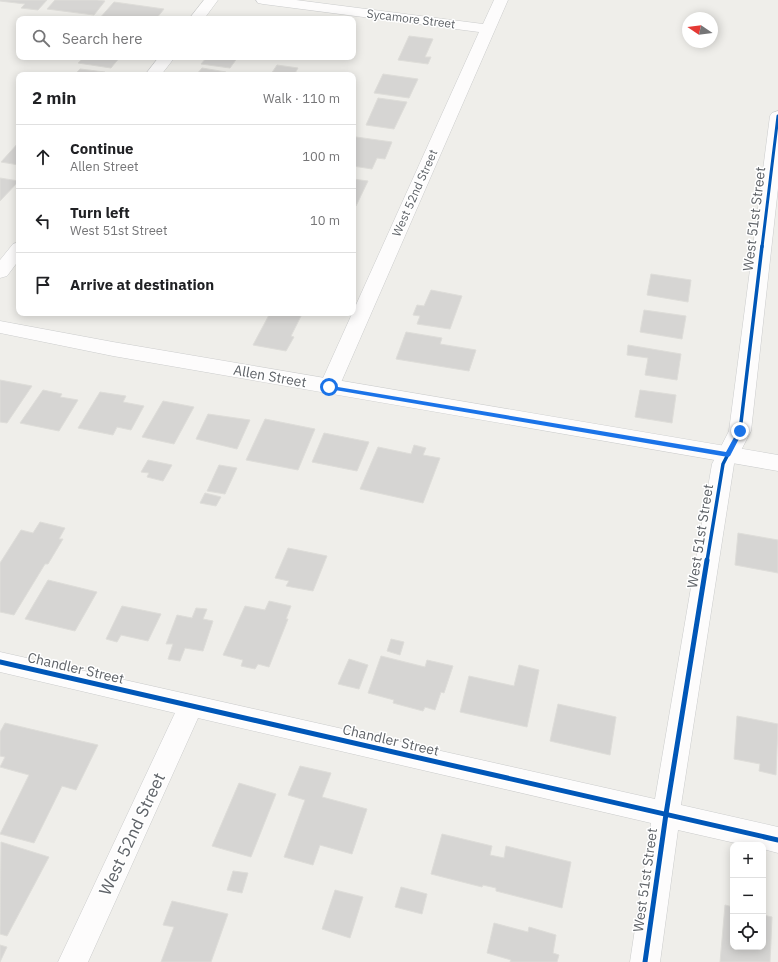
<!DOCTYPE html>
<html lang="en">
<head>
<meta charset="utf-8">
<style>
	body { margin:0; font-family:"IBM Plex Sans",sans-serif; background:#f6f6f6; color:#202124 }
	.controls { position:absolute; right:12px; bottom:12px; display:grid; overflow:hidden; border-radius:8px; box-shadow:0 2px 10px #0003 }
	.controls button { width:36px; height:36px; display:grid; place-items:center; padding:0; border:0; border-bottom:1px solid #e0e0e0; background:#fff; color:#202124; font:20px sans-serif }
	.compass { position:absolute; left:682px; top:12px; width:36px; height:36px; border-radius:50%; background:#fff; box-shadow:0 2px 10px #0003; rotate:283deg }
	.stop { position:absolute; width:12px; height:12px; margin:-9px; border:3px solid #1a73e8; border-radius:50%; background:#fff }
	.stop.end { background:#1a73e8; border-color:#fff; box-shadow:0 1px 4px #0008 }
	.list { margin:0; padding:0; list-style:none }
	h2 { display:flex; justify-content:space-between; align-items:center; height:52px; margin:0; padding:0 16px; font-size:17px }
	h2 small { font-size:13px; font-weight:400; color:#757577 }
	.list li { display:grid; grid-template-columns:26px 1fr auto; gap:12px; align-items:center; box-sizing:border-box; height:64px; padding:0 16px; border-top:1px solid #e0e0e0 }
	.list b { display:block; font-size:15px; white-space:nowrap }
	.list p { margin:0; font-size:13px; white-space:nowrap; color:#757577 }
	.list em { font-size:13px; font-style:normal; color:#757577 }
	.icon { flex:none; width:22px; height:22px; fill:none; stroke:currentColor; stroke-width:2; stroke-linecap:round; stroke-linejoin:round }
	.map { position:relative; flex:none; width:778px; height:962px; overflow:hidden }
	.search { position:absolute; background:#fff; box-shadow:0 2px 10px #0003; left:16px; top:16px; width:340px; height:44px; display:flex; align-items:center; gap:10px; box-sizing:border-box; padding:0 14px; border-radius:8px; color:#757577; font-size:15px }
	.panel { position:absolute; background:#fff; box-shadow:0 2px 10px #0003; left:16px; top:72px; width:340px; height:244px; border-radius:8px }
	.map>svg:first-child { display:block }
	.building { fill:#d6d5d3; stroke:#deddd9 }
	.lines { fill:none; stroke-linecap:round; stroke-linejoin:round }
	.minor-casing { stroke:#cbcccc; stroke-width:1 }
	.tertiary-casing { stroke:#cbcccc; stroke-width:1 }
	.minor { fill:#fdfcfc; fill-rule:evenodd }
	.tertiary { fill:#fdfcfc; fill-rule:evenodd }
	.cycleway-far2-casing { stroke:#fff; stroke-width:5 }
	.cycleway-far1-casing { stroke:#fff; stroke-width:6 }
	.cycleway-casing { stroke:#fff; stroke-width:8 }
	.cycleway-far2 { stroke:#0057b8; stroke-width:3 }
	.cycleway-far1 { stroke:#0057b8; stroke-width:3.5 }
	.cycleway { stroke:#0057b8; stroke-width:5 }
	.route { fill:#1a73e8 }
	.labels { text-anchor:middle; stroke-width:3; stroke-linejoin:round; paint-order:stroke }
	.far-street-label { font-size:12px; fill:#5f6368; stroke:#fff }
	.street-label { font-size:14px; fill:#5f6368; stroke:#fff }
	.near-street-label { font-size:17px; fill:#5f6368; stroke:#fff }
</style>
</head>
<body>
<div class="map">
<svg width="778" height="962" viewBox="0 0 778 962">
	<rect width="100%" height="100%" fill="#efeeea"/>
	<g class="building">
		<path d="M0,0H47L38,10L21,8L25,4L0,1Z"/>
		<path d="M55,0H97L105,1L94,15L47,9Z"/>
		<path d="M114,2L164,9L156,19H99Z"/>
		<path d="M409,36L433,39L425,57H431L428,64L398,60Z"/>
		<path d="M84,57H120L111,68L78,63Z"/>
		<path d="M207,57H238L230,68L201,64Z"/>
		<path d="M277,65L298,68L294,75L271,74Z"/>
		<path d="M202,68L226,72L224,75H196Z"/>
		<path d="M80,69L105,72L103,75H74Z"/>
		<path d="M383,74L418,79L409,98L374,93Z"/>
		<path d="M378,98L407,102L394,129L366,125Z"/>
		<path d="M356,137L392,142L385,159L377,158L372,169L353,166V144Z"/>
		<path d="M19,142V165L1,162Z"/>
		<path d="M0,178L19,181L0,201Z"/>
		<path d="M353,179L368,181L356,206L353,205Z"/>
		<path d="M651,274L691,280L688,302L647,295Z"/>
		<path d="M431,290L462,296L450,329L417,324L420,316L413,315L417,305L424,306Z"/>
		<path d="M644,310L686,316L682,339L640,332Z"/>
		<path d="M270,313H282L301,316L291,336L294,337L286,351L253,345Z"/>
		<path d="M406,332L442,338L440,344L476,350L469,371L396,359Z"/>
		<path d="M628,345L681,354L677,380L645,375L648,358L627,355Z"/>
		<path d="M0,380L32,386L7,423L0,422Z"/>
		<path d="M43,390L62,394L60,397L78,400L59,431L20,423Z"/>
		<path d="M640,390L676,395L672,423L635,417Z"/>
		<path d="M100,392L126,396L123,402L144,406L131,430L117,427L113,435L78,428Z"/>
		<path d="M163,401L194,407L174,444L142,437Z"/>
		<path d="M208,414L250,420L237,449L196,439Z"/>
		<path d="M265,419L315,429L298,470L246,460Z"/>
		<path d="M324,433L369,442L357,471L312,462Z"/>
		<path d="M414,445L426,448L423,455L440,458L423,503L360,489L378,447L411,454Z"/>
		<path d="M148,460L172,465L163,481L147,477L149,473L141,472Z"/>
		<path d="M219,465L237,468L225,494L207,491Z"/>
		<path d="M205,493L221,497L216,506L200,503Z"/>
		<path d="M40,522L65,528L59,539H63L48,564H45L14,615L0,612V563L21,530L33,533Z"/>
		<path d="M738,533L778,540V573L735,565Z"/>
		<path d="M288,548L327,556L313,591L286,586L289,581L275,578Z"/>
		<path d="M48,580L97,592L75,631L25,619Z"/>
		<path d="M269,601L291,606L286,619H288L269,667L258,664L255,669L241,666L243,660L223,655L245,606L265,610Z"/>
		<path d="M122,606L161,614L148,641L121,635L117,642L106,639Z"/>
		<path d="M196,608L207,609L203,619L213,621L203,651L185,648L180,661L168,659L173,644H166L177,615L192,618Z"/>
		<path d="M391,639L404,642L400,655L387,651Z"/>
		<path d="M381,656L425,667L427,660L453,666L444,693L441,692L435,710L425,707L423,711L393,703L394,700L368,693Z"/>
		<path d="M349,659L368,665L359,689L338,684Z"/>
		<path d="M519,665L539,670L527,727L460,712L469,676L514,686Z"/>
		<path d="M558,704L616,717L610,755L550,741Z"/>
		<path d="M737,716L778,724L776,775L759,771L760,764L734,759Z"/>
		<path d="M5,723L98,745L76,790L62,786L34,843L0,834L29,775L0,767L5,757L0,756V732Z"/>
		<path d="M300,766L331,773L322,797L367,809L352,854L320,845L313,865L284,857L305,800L288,795Z"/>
		<path d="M239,783L276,794L251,857L212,846Z"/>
		<path d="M442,834L492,846L490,855L504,858L506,846L571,862L562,908L496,891V888L483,885L482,887L431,874Z"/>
		<path d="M1,842L49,857L7,936L0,934Z"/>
		<path d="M233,871L248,873L242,893L227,890Z"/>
		<path d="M401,887L427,894L422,914L395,907Z"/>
		<path d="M335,890L363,897L350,938L322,929Z"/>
		<path d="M172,901L228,914L211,962H161L174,927L163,925Z"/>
		<path d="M725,905L733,907V947H763V915L772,917L770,962H720Z"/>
		<path d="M494,923L528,932L529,927L556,935L553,953L559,955L557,962H510L511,960L487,953Z"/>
		<path d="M0,945L7,947L0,962Z"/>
	</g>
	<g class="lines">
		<defs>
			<g id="minor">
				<path d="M204,0H218L204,19H189Z"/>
				<path d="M256,0H296L483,24L494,0H508L339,387L336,392L329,394L322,392L319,387L479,32L263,4L258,3Z"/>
				<path d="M159,57H175L161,75H145Z"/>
				<path d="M778,111V188L751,431L734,464L681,805L778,827V853L763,849V845H744L678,830L660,962H630L651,823L198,718L88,962H58L175,713L0,672V652L655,799L712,464L729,431L770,116L772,113Z"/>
				<path d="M19,242V260L7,276L0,278V260L13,244Z"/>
			</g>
			<path id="tertiary" d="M0,321L113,342L778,455V471L113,356L0,333Z"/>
		</defs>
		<use href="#minor" class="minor-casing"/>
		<use href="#tertiary" class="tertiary-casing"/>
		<use href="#minor" class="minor"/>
		<use href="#tertiary" class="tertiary"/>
		<defs>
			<path id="cycleway-far2" d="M762,247L778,116"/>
			<path id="cycleway-far1" d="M707,561L723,464L740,431L762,246"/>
			<g id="cycleway">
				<path d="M0,662L778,840"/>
				<path d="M645,962L666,814L707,560"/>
			</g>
		</defs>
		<use href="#cycleway-far2" class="cycleway-far2-casing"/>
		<use href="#cycleway-far1" class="cycleway-far1-casing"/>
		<use href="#cycleway" class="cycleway-casing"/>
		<use href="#cycleway-far2" class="cycleway-far2"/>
		<use href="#cycleway-far1" class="cycleway-far1"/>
		<use href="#cycleway" class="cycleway"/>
	</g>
	<path class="route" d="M326,385L726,452L738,430H742L743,431L730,456L728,457L329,389L326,387Z"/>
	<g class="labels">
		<g class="far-street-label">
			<text transform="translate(411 19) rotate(7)" y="4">Sycamore Street</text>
			<text transform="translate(415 193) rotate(-66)" y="4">West 52nd Street</text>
		</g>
		<g class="street-label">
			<text transform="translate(754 219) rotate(-83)" y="5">West 51st Street</text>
			<text transform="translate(270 376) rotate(10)" y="5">Allen Street</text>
			<text transform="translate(700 536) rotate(-81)" y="5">West 51st Street</text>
			<text transform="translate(76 668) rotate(13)" y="5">Chandler Street</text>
			<text transform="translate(391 740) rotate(13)" y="5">Chandler Street</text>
			<text transform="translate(645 880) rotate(-82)" y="5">West 51st Street</text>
		</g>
		<g class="near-street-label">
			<text transform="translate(132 834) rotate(-65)" y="6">West 52nd Street</text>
		</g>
	</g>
</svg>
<div class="controls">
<button>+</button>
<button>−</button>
<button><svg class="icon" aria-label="locate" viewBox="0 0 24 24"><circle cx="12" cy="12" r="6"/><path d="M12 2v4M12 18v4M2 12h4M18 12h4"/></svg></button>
</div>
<svg class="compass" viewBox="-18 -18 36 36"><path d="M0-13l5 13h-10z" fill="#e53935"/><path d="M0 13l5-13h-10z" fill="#757577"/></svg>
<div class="stop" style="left:329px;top:387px"></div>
<div class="stop end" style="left:740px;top:431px"></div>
<div class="search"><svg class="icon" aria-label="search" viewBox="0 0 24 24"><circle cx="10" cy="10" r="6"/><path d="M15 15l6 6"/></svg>Search here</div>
<section class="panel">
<h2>2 min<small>Walk · 110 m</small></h2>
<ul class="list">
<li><svg class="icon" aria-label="ahead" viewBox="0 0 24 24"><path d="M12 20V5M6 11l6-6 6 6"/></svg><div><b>Continue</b><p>Allen Street</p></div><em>100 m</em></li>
<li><svg class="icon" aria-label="left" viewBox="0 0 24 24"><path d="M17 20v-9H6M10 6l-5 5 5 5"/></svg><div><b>Turn left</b><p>West 51st Street</p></div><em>10 m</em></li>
<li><svg class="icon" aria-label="arrive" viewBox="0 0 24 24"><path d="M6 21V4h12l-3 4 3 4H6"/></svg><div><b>Arrive at destination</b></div></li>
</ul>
</section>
</div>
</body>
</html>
